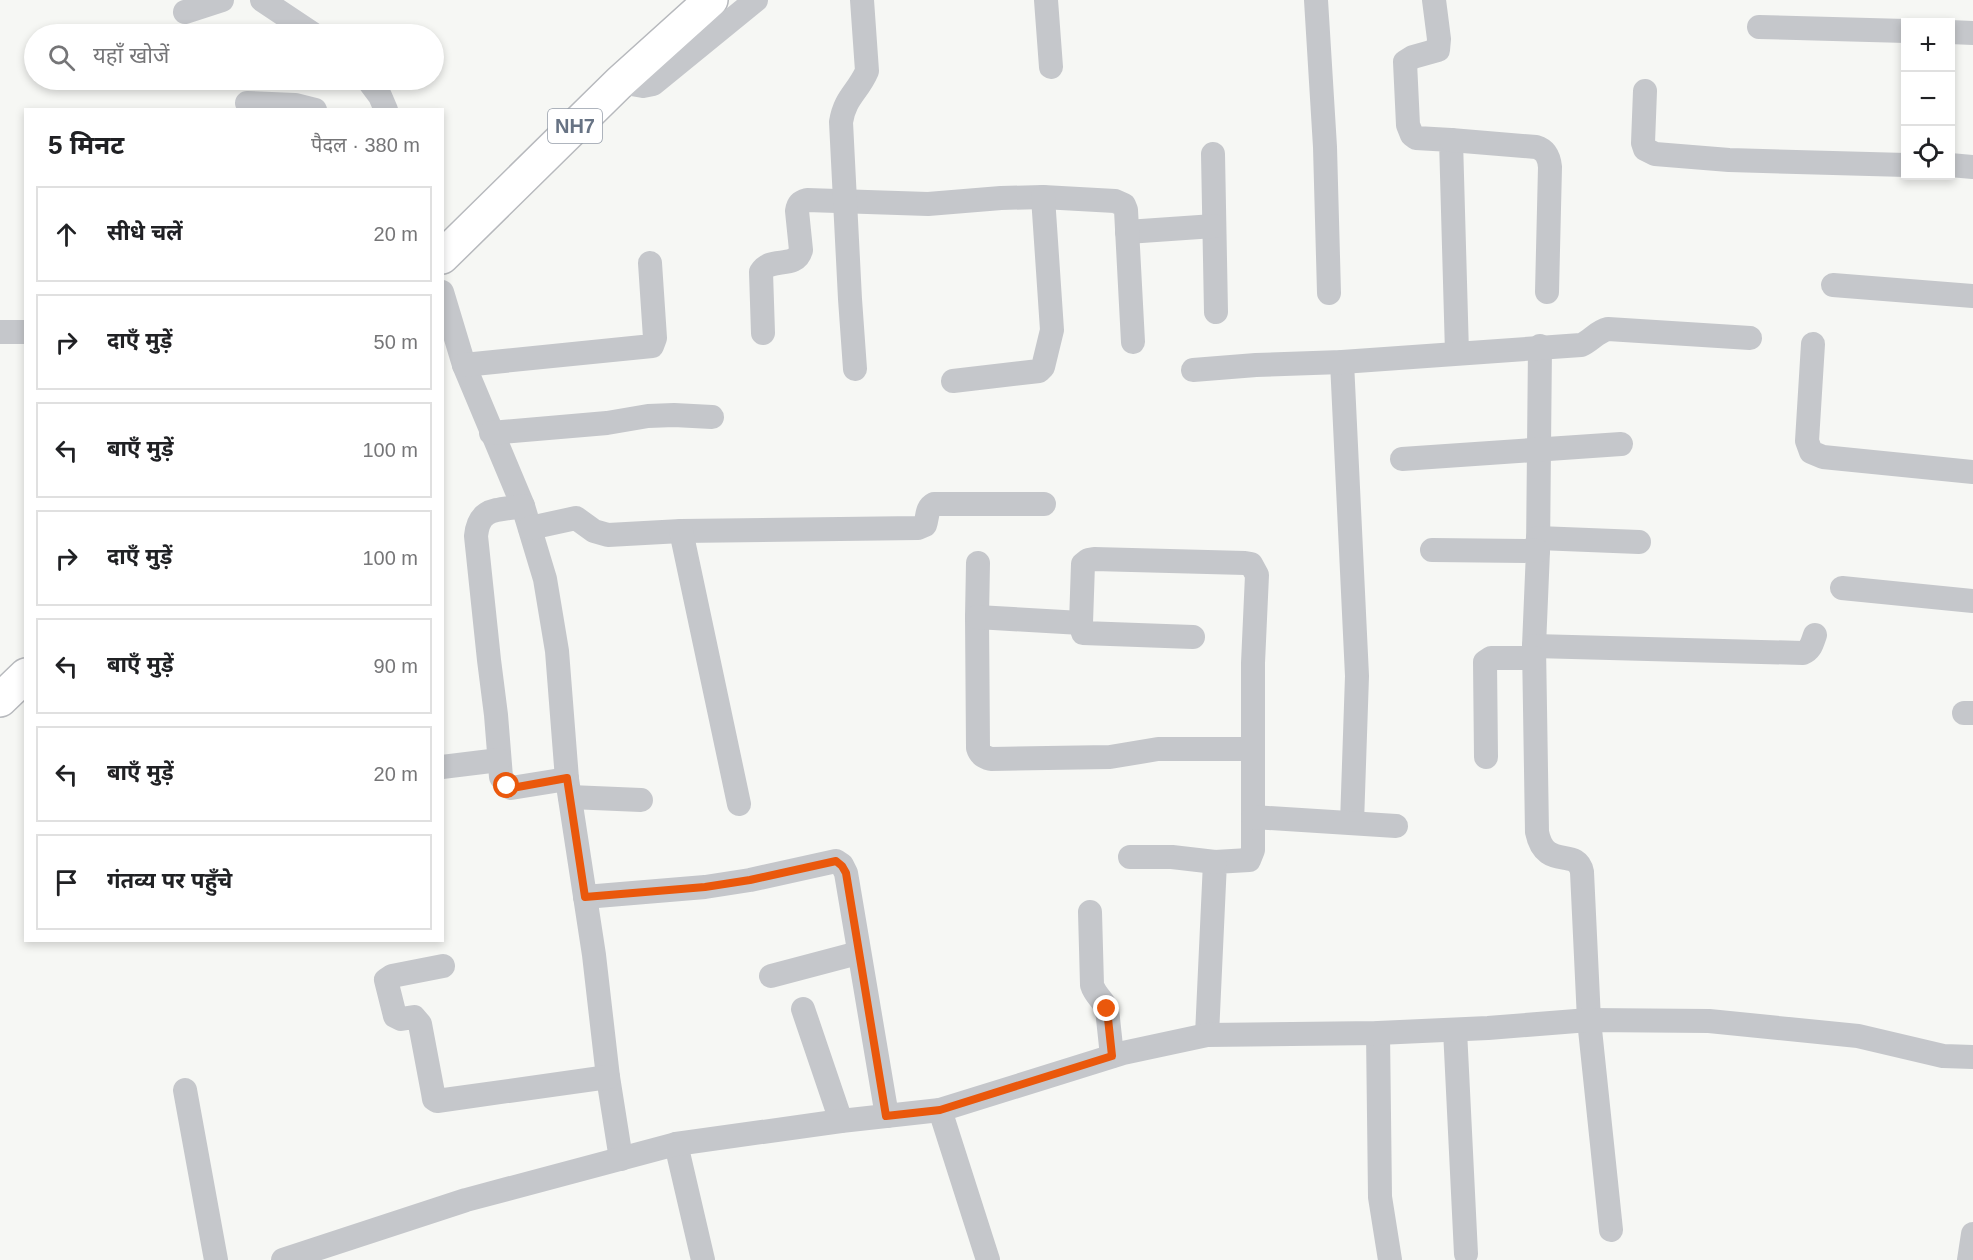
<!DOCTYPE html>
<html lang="hi">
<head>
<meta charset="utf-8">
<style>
	body { margin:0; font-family:Arial,"Noto Sans Devanagari",sans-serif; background:#f2f2f2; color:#202124 }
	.controls { position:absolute; right:18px; top:18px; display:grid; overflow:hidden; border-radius:0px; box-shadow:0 3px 9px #0003 }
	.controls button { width:54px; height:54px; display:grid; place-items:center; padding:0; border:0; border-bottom:2px solid #e0e0e0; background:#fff; color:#202124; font:30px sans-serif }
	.stop { position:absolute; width:18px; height:18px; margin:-14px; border:4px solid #ea580c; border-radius:50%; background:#fff }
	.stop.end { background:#ea580c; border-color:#fff; box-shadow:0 2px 6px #0008 }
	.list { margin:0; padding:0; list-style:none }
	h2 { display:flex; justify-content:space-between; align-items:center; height:78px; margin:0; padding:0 24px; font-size:26px }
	h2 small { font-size:20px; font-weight:400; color:#757577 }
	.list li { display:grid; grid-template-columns:39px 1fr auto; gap:18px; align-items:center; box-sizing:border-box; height:96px; margin:0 12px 12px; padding:0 12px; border:2px solid #e0e0e0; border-radius:0px }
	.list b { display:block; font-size:22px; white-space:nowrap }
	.list em { font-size:20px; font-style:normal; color:#757577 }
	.icon { flex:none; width:33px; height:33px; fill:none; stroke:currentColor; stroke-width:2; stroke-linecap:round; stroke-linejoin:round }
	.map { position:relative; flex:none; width:1973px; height:1260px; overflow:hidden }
	.search { position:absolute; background:#fff; box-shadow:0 3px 9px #0003; left:24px; top:24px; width:420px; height:66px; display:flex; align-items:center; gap:15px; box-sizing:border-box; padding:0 21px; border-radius:33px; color:#757577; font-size:22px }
	.panel { position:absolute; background:#fff; box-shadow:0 3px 9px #0003; left:24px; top:108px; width:420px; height:834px; border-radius:0px }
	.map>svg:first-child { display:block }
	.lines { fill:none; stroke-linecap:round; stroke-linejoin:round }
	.highway-casing { stroke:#b7b9bd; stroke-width:36 }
	.minor { stroke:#c5c7cb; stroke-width:24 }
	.highway { stroke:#fff; stroke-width:33 }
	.route { stroke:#ea580c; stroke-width:8 }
	.labels { text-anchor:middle; stroke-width:6; stroke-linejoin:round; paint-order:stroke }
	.shield { fill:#fff; stroke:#959da9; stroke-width:1.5 }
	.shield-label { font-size:20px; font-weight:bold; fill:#677384 }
</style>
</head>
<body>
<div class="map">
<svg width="1973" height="1260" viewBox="0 0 1973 1260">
	<rect width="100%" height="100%" fill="#f6f7f4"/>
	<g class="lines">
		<defs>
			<g id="highway">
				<path d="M442,257L620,82L711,0"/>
				<path d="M0,700L26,675"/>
			</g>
		</defs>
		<use href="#highway" class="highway-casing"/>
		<g class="minor">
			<path d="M262,0L313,34"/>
			<path d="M1046,0L1051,67"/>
			<path d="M1316,0L1325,147L1329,293"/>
			<path d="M1434,0L1439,39L1438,50L1413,57L1405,62L1408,125L1412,135L1416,138L1451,140L1457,353"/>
			<path d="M185,12L222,0"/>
			<path d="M1759,27L1906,31"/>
			<path d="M1950,32L1973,33"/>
			<path d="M368,80L380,96L386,110"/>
			<path d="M620,82L643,86L653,84L756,0"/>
			<path d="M1645,91L1643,143L1645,149L1655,154L1729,160L1906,165"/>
			<path d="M247,103L295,105L315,110"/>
			<path d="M1451,140L1536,147C1546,150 1549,157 1550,167L1547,292"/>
			<path d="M1213,154L1216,312"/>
			<path d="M1950,165L1973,167"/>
			<path d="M1127,232L1214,226"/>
			<path d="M1833,285L1973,296"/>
			<path d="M442,292L464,365L523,506L545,579L557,651L567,779L594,955L608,1077L621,1159"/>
			<path d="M0,332H26"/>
			<path d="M763,333L761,272C770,256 796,270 801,250L797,211C798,204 800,202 807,200L928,204L1001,198L1043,197L1115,201L1124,205L1126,210L1133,342"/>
			<path d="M1813,344L1807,441L1811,452L1823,457L1973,472"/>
			<path d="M1540,346L1538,551L1534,646L1537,832C1545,872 1577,846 1582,872L1589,1020L1611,1230"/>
			<path d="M1342,362L1357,676L1352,823"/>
			<path d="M464,365L652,346L655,338L650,263"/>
			<path d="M855,369L850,299L841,122C845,97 858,92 867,71L862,0"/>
			<path d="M1193,370L1256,365L1342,362L1581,345C1591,341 1596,332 1608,329L1750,338"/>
			<path d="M953,381L1039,371L1043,367L1052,330L1043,197"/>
			<path d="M491,433L607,423L648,416L674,415L712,417"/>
			<path d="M1402,459L1621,444"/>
			<path d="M523,506C498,511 479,506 476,536L489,660L496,715L501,777L507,786L511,788L567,779"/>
			<path d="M530,528L576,518L594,531L608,535L681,531L918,528L925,525C928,517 926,508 934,504H1044"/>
			<path d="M681,531L739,804"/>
			<path d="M1538,538L1639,542"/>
			<path d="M1432,550L1538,551"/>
			<path d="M978,563L977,617L978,748C980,755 984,757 991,759L1110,757L1158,749H1253"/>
			<path d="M1842,588L1973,601"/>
			<path d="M977,617L1081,623"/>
			<path d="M1193,637L1083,633L1081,623L1083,564L1088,560L1094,559L1245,563L1251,564L1257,575L1253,663V850L1249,860L1215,862L1207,1035"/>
			<path d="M1534,646L1803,653C1811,650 1812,643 1815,635"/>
			<path d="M1964,713H1973"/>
			<path d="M1486,757L1485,662L1491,658H1534"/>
			<path d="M442,767L499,760"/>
			<path d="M570,797L641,800"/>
			<path d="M1253,817L1396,826"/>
			<path d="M1130,857H1172L1215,862"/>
			<path d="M585,897L705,887L750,880L836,861L842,865L846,873L887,1116"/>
			<path d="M1090,912L1092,985C1095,995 1103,1000 1107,1009L1112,1056"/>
			<path d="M443,966L392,976L386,980L395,1016L401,1019L414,1017L420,1024L433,1093L434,1099L437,1101L608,1077"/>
			<path d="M771,976L858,953"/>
			<path d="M803,1009L841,1121"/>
			<path d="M1455,1030L1466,1254"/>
			<path d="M1378,1033L1380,1197L1390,1260"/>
			<path d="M185,1090L216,1260"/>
			<path d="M940,1110L988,1260"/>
			<path d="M676,1144L703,1260"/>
			<path d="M283,1260L466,1200L676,1144L841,1121L940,1110L1123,1053L1207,1035L1378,1033L1488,1028L1589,1020L1709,1021L1858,1036L1943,1056L1973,1057"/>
			<path d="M1969,1260L1973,1234"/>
		</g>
		<use href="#highway" class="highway"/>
	</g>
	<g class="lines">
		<path class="route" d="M507,786L512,788L567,778L585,897L705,887L750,880L836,861L842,866L846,873L886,1116L940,1110L1112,1056L1107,1009"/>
	</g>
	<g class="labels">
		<rect class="shield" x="548" y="109" width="54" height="34" rx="4.5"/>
		<g class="shield-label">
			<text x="575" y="133">NH7</text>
		</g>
	</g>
</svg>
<div class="controls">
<button>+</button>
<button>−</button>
<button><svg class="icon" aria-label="locate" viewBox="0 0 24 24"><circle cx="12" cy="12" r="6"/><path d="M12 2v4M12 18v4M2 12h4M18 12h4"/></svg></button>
</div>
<div class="stop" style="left:507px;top:786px"></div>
<div class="stop end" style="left:1107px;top:1009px"></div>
<div class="search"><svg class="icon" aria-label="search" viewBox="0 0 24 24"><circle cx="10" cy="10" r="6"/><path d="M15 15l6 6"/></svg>यहाँ खोजें</div>
<section class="panel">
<h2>5 मिनट<small>पैदल · 380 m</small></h2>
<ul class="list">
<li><svg class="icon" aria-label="ahead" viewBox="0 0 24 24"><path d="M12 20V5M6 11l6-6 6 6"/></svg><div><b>सीधे चलें</b></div><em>20 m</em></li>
<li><svg class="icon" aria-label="right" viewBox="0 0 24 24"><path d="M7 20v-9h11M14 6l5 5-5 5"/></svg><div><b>दाएँ मुड़ें</b></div><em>50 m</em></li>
<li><svg class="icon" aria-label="left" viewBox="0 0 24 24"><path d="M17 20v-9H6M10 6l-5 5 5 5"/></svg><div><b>बाएँ मुड़ें</b></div><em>100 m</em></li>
<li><svg class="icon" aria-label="right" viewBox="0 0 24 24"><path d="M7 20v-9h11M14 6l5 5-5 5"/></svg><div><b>दाएँ मुड़ें</b></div><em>100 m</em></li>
<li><svg class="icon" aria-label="left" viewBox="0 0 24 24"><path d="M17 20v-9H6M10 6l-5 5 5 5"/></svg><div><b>बाएँ मुड़ें</b></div><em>90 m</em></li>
<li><svg class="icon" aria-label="left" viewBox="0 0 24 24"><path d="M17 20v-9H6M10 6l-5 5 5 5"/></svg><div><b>बाएँ मुड़ें</b></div><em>20 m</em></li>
<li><svg class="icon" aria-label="arrive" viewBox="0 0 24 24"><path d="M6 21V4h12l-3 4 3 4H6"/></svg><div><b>गंतव्य पर पहुँचे</b></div></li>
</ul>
</section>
</div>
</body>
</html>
